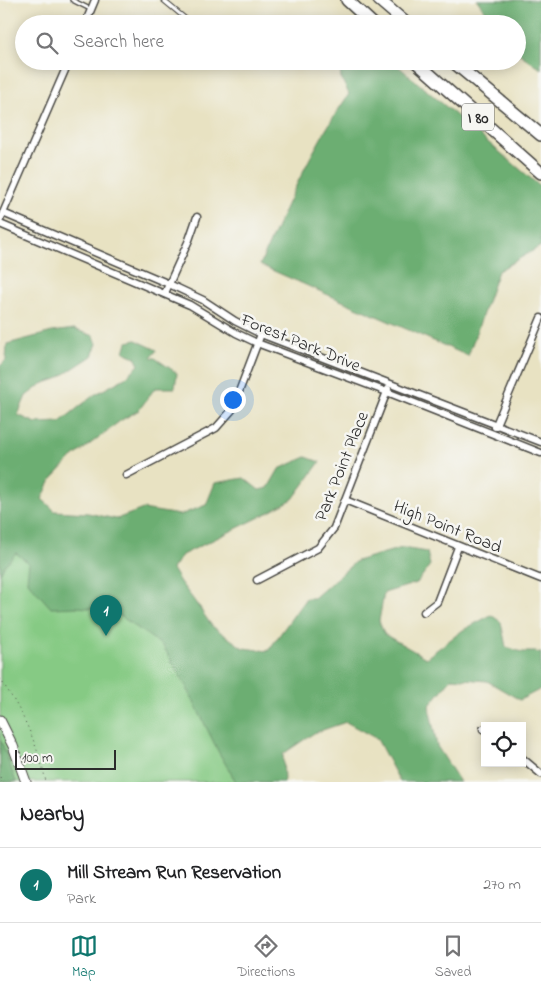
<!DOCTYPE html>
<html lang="en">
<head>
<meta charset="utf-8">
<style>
	body { margin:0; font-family:"Indie Flower",sans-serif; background:#f2f2f2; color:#202124 }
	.controls { position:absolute; right:15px; bottom:15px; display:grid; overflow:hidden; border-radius:0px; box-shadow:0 2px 12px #0003 }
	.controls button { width:45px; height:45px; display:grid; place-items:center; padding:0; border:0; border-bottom:1px solid #e0e0e0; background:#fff; color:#202124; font:25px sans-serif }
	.scale { position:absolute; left:15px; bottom:12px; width:101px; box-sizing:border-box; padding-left:5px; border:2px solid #2b2b2b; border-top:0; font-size:14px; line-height:18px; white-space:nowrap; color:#2b2b2b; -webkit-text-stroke:4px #f6f6f2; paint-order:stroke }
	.you { position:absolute; left:232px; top:399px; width:18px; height:18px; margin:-12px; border:4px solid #fff; border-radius:50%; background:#1a73e8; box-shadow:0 0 0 8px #1a73e833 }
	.badge { display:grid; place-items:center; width:32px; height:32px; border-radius:50%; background:#0f766e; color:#fff; font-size:16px; font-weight:700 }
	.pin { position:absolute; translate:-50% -41px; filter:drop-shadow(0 1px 2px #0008) }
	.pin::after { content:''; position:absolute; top:26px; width:18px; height:15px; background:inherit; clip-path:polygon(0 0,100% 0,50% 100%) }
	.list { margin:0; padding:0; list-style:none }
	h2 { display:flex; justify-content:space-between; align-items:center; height:65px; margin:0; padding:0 20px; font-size:21px }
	h2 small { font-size:16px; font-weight:400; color:#757577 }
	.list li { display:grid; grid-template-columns:32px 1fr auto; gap:15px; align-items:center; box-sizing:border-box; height:75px; padding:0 20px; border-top:1px solid #e0e0e0 }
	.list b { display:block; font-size:19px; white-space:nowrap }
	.list p { margin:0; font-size:16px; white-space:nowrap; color:#757577 }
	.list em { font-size:16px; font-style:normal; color:#757577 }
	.icon { flex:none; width:28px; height:28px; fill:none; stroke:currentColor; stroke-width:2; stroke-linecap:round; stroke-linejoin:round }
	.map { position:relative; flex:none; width:541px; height:782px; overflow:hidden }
	.search { position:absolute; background:#fff; box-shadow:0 2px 12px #0003; left:15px; right:15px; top:15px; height:55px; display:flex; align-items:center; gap:12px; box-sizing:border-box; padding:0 18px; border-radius:28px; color:#757577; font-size:19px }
	.sheet { height:140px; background:#fff }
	nav { display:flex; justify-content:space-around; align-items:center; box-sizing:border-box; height:70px; border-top:1px solid #e0e0e0; background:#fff; font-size:14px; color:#757577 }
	nav a { display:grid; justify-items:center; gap:2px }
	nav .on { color:#0f766e }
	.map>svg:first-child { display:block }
	.green { fill:#86ca84; stroke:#587a58 }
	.forest { fill:#6cae72; stroke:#4c6c4e }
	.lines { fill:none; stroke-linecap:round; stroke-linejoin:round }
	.lane-casing { stroke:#474642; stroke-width:5.5 }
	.street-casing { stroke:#474642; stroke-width:9 }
	.secondary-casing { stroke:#474642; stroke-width:11 }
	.highway-casing { stroke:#474642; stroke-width:14 }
	.path { stroke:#474642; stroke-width:1; stroke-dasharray:1 4; stroke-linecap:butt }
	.lane { stroke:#fff; stroke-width:3 }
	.street { stroke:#fff; stroke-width:6 }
	.secondary { stroke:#fff; stroke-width:9 }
	.highway { stroke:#fff; stroke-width:11 }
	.labels { text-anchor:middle; stroke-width:5; stroke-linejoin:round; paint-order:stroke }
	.shield { fill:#f6f6f2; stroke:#686867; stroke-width:1 }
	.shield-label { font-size:16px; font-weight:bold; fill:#2b2b2b }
	.street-label { font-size:18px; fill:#2b2b2b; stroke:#f6f6f2 }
</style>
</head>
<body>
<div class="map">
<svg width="541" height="782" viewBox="0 0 541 782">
	<rect width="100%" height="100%" fill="#f6f6f2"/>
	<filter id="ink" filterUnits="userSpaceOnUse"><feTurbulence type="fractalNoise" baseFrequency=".02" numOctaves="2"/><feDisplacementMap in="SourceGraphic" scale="10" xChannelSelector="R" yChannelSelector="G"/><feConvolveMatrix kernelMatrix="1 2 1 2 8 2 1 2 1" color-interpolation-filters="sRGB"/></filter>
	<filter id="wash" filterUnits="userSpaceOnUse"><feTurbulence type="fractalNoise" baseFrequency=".0096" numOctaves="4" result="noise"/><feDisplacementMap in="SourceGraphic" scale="20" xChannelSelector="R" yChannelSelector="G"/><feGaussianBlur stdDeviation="1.12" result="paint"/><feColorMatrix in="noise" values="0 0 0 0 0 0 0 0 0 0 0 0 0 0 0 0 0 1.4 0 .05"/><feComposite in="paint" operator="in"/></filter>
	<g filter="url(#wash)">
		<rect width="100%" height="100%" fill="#e8e2c2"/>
		<path class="green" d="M0,489L162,578L200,607L271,782H0Z"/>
		<g class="forest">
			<path d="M477,0H541V69L517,52V24H495Z"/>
			<path d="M339,61H392L541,187V246L498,271L468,356L260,265C286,206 312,146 349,94L341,78Z"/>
			<path d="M74,329L94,336L97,344L92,356L57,379L42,384L26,396L18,415L36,423L60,422L94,395L125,378L139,365L135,357L124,352L127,342L136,340L157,350L151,357L155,358L177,373L175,388H155L139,410L120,421L72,458L51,480L42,499L55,511L88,513L116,519L143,509L180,515L206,505L215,483L244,478L259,490L268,488L279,469L306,457L320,462L293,499L258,518L182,555L172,569L180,582L193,599L212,626L243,648L268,651L306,598H314L356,561L402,548L427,552L430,565L417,583L384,593L379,621L384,634L426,658L463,630L491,615L501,622L506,647L522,652H535L541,653V689L520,700L487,681L452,678L429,706L437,746L460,782H400L377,739L346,722L314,733L283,754L284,782H236L218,751L188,690L163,646L112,610L77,607L51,608L27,581L29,563L16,553L4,566L0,574V366L6,360L7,344L52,332Z"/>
			<path d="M0,740L2,743L16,782H0Z"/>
		</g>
	</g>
	<g filter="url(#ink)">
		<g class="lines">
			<defs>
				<g id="lane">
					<path d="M72,0L90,9"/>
					<path d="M163,0L192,24"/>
					<path d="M88,17L104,24"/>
				</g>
				<g id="street">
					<path d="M85,24L95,0"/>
					<path d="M3,213L169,284L203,300L235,321L261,334L541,442"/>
					<path d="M0,220L69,61"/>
					<path d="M0,224L190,305L236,333L257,343L387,392L541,453"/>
					<path d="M165,293L189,240L197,217"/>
					<path d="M495,427L541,318"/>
					<path d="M126,475L216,428L232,410L261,334"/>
					<path d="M345,500L541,579"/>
					<path d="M257,580L318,548L334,528L388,389"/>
					<path d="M424,612L437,602L458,547"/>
					<path d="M483,729L485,730"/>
					<path d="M522,758L541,774"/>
				</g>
				<path id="secondary" d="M0,720L13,746L26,782"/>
				<g id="highway">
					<path d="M347,0L373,24"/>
					<path d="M379,0L407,24"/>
					<path d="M415,61L541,173"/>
					<path d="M452,61L541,135"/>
				</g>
			</defs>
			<use href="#lane" class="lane-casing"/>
			<use href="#street" class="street-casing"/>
			<use href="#secondary" class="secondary-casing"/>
			<use href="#highway" class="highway-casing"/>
			<g class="path">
				<path d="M0,679C22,710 38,745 46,782"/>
				<path d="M0,777L2,782"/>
			</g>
			<use href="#lane" class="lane"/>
			<use href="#street" class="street"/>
			<use href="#secondary" class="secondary"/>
			<use href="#highway" class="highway"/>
		</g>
	</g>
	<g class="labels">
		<rect class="shield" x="462" y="103.5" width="32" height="27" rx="4"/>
		<g class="shield-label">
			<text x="478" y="123">I 80</text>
		</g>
		<g class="street-label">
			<text transform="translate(301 342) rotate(22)" y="6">Forest Park Drive</text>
			<text transform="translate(341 466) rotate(-68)" y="6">Park Point Place</text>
			<text transform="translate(448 526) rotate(22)" y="6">High Point Road</text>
		</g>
	</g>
</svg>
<div class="controls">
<button><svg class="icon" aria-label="locate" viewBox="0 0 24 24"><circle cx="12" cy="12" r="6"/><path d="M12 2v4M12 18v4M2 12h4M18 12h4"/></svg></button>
</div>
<div class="scale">100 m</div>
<div class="you"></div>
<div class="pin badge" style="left:106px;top:636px">1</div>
<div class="search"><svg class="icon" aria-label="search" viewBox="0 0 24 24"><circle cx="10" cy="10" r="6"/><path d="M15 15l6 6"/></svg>Search here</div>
</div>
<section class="sheet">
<h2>Nearby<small></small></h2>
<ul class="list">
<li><span class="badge">1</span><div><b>Mill Stream Run Reservation</b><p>Park</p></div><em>270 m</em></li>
</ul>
</section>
<nav>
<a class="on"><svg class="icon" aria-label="map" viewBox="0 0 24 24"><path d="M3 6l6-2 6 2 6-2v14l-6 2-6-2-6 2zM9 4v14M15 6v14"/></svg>Map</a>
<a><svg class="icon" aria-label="directions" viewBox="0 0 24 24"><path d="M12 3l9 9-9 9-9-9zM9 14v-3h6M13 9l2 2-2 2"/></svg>Directions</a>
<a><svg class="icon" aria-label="saved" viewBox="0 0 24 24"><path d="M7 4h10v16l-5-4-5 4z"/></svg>Saved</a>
</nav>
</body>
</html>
